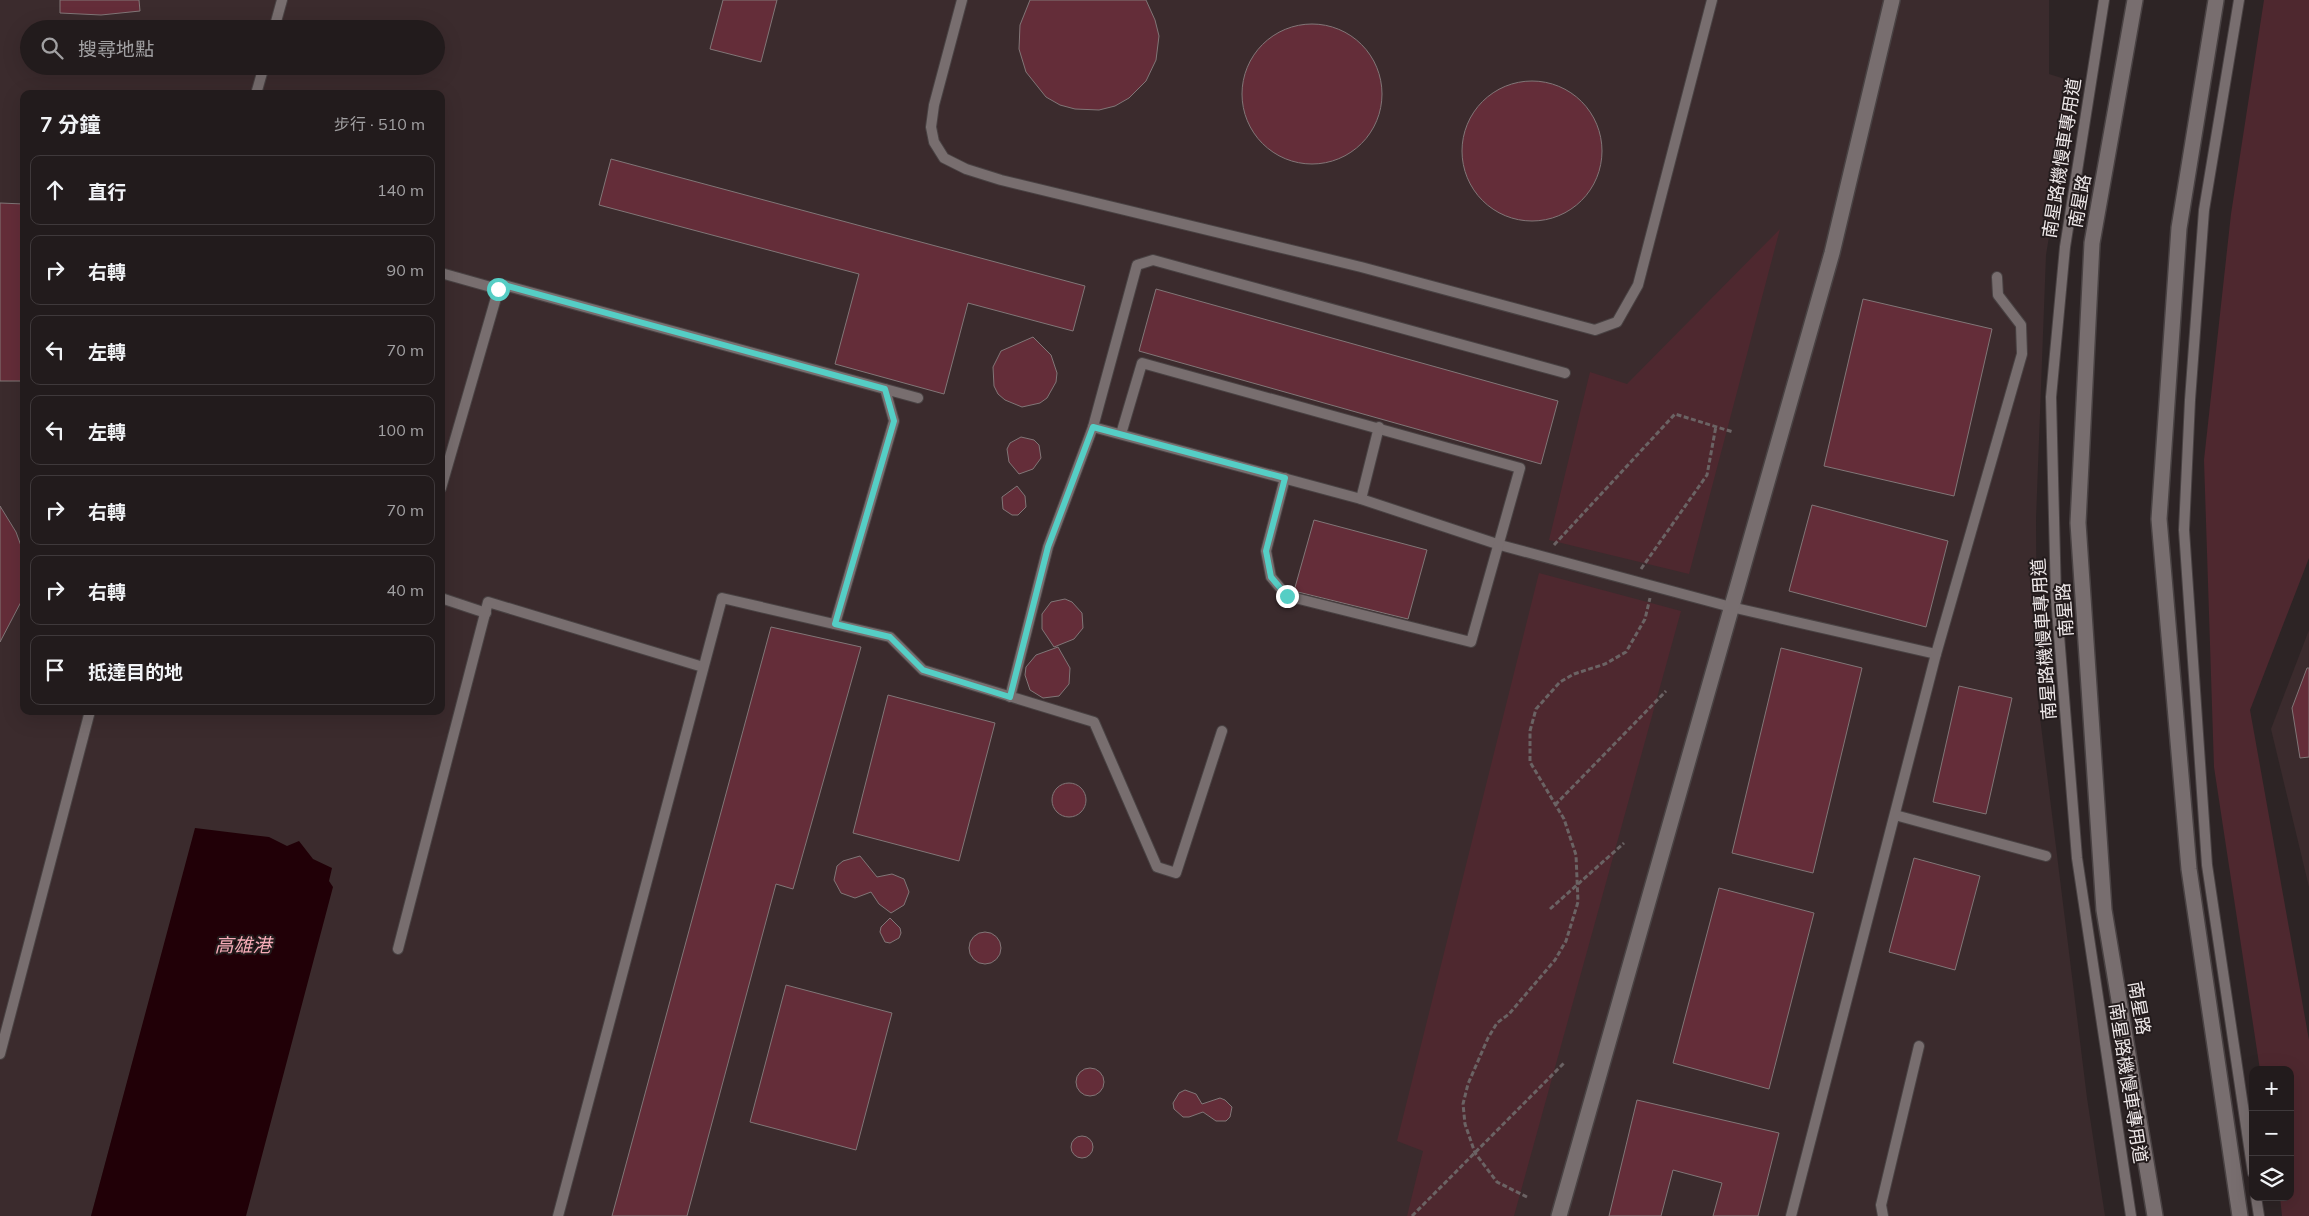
<!DOCTYPE html>
<html lang="zh-TW">
<head>
<meta charset="utf-8">
<style>
	body { margin:0; font-family:Mulish,"Noto Sans TC",sans-serif; background:#2a2425; color:#f1f3f6 }
	.controls { position:absolute; right:15px; bottom:15px; display:grid; overflow:hidden; border-radius:10px; box-shadow:0 5px 20px #0002 }
	.controls button { width:45px; height:45px; display:grid; place-items:center; padding:0; border:0; border-bottom:1px solid #3f393b; background:#221b1c; color:#f1f3f6; font:25px sans-serif }
	.stop { position:absolute; width:15px; height:15px; margin:-11px; border:4px solid #55cec5; border-radius:50%; background:#fff }
	.stop.end { background:#55cec5; border-color:#fff; box-shadow:0 1px 5px #0008 }
	.list { margin:0; padding:0; list-style:none }
	h2 { display:flex; justify-content:space-between; align-items:center; height:65px; margin:0; padding:0 20px; font-size:21px }
	h2 small { font-size:16px; font-weight:400; color:#a2a1a3 }
	.list li { display:grid; grid-template-columns:32px 1fr auto; gap:15px; align-items:center; box-sizing:border-box; height:70px; margin:0 10px 10px; padding:0 10px; border:1px solid #3f393b; border-radius:10px }
	.list b { display:block; font-size:19px; white-space:nowrap }
	.list em { font-size:16px; font-style:normal; color:#a2a1a3 }
	.icon { flex:none; width:28px; height:28px; fill:none; stroke:currentColor; stroke-width:2; stroke-linecap:round; stroke-linejoin:round }
	.map { position:relative; flex:none; width:2309px; height:1216px; overflow:hidden }
	.search { position:absolute; background:#221b1c; box-shadow:0 5px 20px #0002; left:20px; top:20px; width:425px; height:55px; display:flex; align-items:center; gap:12px; box-sizing:border-box; padding:0 18px; border-radius:28px; color:#a2a1a3; font-size:19px }
	.panel { position:absolute; background:#221b1c; box-shadow:0 5px 20px #0002; left:20px; top:90px; width:425px; height:625px; border-radius:10px }
	.map>svg:first-child { display:block }
	.built { fill:#3b2b2d; fill-rule:evenodd }
	.green { fill:#4e282f }
	.water { fill:#210007 }
	.building { fill:#642d39; stroke:#817677 }
	.lines { fill:none; stroke-linecap:round; stroke-linejoin:round }
	.lane-casing { stroke:#494243; stroke-width:12 }
	.street-casing { stroke:#494243; stroke-width:18 }
	.secondary-casing { stroke:#494243; stroke-width:18 }
	.path { stroke:#6b6364; stroke-width:3; stroke-dasharray:5 2.5; stroke-linecap:butt }
	.lane { stroke:#786e6f; stroke-width:10 }
	.street { stroke:#786e6f; stroke-width:15 }
	.secondary { stroke:#786e6f; stroke-width:15 }
	.route { stroke:#55cec5; stroke-width:6 }
	.labels { text-anchor:middle; stroke-width:4; stroke-linejoin:round; paint-order:stroke }
	.street-label { font-size:18px; fill:#eee8e9; stroke:#231b1c }
	.water-label { font-size:19px; font-style:italic; fill:#f6acb8; stroke:#231b1c }
</style>
</head>
<body>
<div class="map">
<svg width="2309" height="1216" viewBox="0 0 2309 1216">
	<rect width="100%" height="100%" fill="#2d2425"/>
	<g class="built">
		<path d="M0,0H2049V74L2074,82L2046,255L2036,519L2037,693L2087,1098L2105,1216H237L196,828L91,1216H0ZM29,29H436V66H29ZM24,94H441V711H24Z"/>
		<path d="M2309,630V887L2271,729Z"/>
	</g>
	<g class="green">
		<path d="M2264,0H2309V558L2250,710L2309,1040V1216H2282L2280,1197H2290V1070H2260L2214,767L2204,460L2231,214Z"/>
		<path d="M1780,229L1689,574L1549,540L1590,372L1627,384Z"/>
		<path d="M1539,573L1681,611L1514,1216H1407L1423,1151L1397,1141Z"/>
	</g>
	<path class="water" d="M195,828L269,837L287,846L299,841L313,859L332,868L329,881L333,887L246,1216H91Z"/>
	<g class="building">
		<path d="M60,0H139L140,11L101,15L60,13Z"/>
		<path d="M723,0H777L761,62L710,49Z"/>
		<path d="M1030,0H1146L1155,20L1159,36L1156,60L1146,81L1129,98L1115,106L1099,110L1075,109L1060,105L1046,97L1026,72L1019,49L1020,25Z"/>
		<circle cx="1312" cy="94" r="70"/>
		<circle cx="1532" cy="151" r="70"/>
		<path d="M611,159L1085,286L1073,331L968,303L944,394L835,364L859,274L599,205Z"/>
		<path d="M0,203L24,204V381H0Z"/>
		<path d="M1156,289L1558,401L1541,464L1139,351Z"/>
		<path d="M1863,299L1992,329L1954,496L1824,466Z"/>
		<path d="M1033,337L1051,355L1057,373L1056,382L1047,398L1040,403L1022,407L1005,400L998,394L994,386L993,367L1001,351Z"/>
		<path d="M1021,437L1034,440L1039,445L1041,458L1033,469L1019,474L1009,462L1007,449L1010,443Z"/>
		<path d="M1017,486L1025,496L1026,507L1018,515H1012L1003,509L1002,497Z"/>
		<path d="M1812,505L1948,541L1926,627L1789,591Z"/>
		<path d="M0,506L16,532L24,554L22,600L0,642Z"/>
		<path d="M1314,520L1427,550L1408,619L1294,591Z"/>
		<path d="M1065,599L1072,602L1082,613L1083,628L1074,639L1054,647L1042,629V614L1051,602Z"/>
		<path d="M771,627L861,647L793,889L776,884L687,1216H612Z"/>
		<path d="M1058,647L1070,668L1069,684L1059,696L1043,698L1030,690L1025,675L1026,667L1036,655Z"/>
		<path d="M1781,648L1862,668L1813,873L1732,853Z"/>
		<path d="M2307,668H2309V757L2300,758L2292,708Z"/>
		<path d="M1959,686L2012,698L1986,814L1933,802Z"/>
		<path d="M888,695L995,723L959,861L853,833Z"/>
		<circle cx="1069" cy="800" r="17"/>
		<path d="M860,856L877,877L892,874L904,879L909,892L904,905L891,913L879,904L871,892L855,898L841,893L834,880L837,866L843,861Z"/>
		<path d="M1914,858L1980,876L1955,970L1889,952Z"/>
		<path d="M1719,888L1814,913L1769,1089L1673,1063Z"/>
		<path d="M890,918L900,928L901,933L899,938L890,943L885,942L880,932L881,927Z"/>
		<circle cx="985" cy="948" r="16"/>
		<path d="M786,985L892,1013L856,1150L750,1122Z"/>
		<circle cx="1090" cy="1082" r="14"/>
		<path d="M1185,1090L1196,1094L1202,1104L1220,1098L1225,1100L1232,1107L1230,1117L1226,1121H1216L1203,1112L1189,1117H1183L1174,1109L1173,1103L1179,1093Z"/>
		<path d="M1637,1100L1779,1133L1758,1216H1713L1722,1183L1673,1170L1661,1216H1609Z"/>
		<circle cx="1082" cy="1147" r="11"/>
	</g>
	<g class="lines">
		<defs>
			<g id="lane">
				<path d="M962,0L934,105L931,127L934,142L944,158L966,169L1001,180L1361,267L1595,330L1617,322L1638,285L1712,0"/>
				<path d="M2104,0L2065,247L2051,397L2056,598L2077,858L2131,1216"/>
				<path d="M2239,0L2204,210L2190,400L2184,530L2207,865L2253,1173"/>
				<path d="M274,29L282,0"/>
				<path d="M256,94L264,66"/>
				<path d="M441,273L498,289"/>
				<path d="M1093,427L1361,499L1500,545L1731,607L1936,654"/>
				<path d="M1121,434L1142,363L1520,468L1471,642L1287,596L1271,577L1266,551L1285,478"/>
				<path d="M441,488L500,284L918,398"/>
				<path d="M1361,499L1379,427"/>
				<path d="M441,598L486,613"/>
				<path d="M835,624L894,421L885,389"/>
				<path d="M1010,697L1048,547L1093,427L1137,265L1153,260L1565,373"/>
				<path d="M1895,815L2046,856"/>
				<path d="M398,949L488,602L703,667"/>
				<path d="M0,1054L90,711"/>
				<path d="M2256,1197L2259,1216"/>
				<path d="M558,1216L722,598L890,637L923,670L1094,722L1157,867L1176,873L1222,731"/>
				<path d="M1791,1216L1936,654L2022,354L2021,325L1998,295L1997,277"/>
				<path d="M1883,1216L1881,1205L1919,1046"/>
			</g>
			<path id="street" d="M1559,1216L1832,253L1892,0"/>
			<g id="secondary">
				<path d="M2135,0L2092,243L2078,523L2104,910L2155,1216"/>
				<path d="M2216,0L2179,228L2159,519L2189,869L2240,1216"/>
			</g>
		</defs>
		<use href="#lane" class="lane-casing"/>
		<use href="#street" class="street-casing"/>
		<use href="#secondary" class="secondary-casing"/>
		<g class="path">
			<path d="M1554,545L1675,414L1733,432"/>
			<path d="M1641,569L1707,475L1716,426"/>
			<path d="M1555,805L1666,691"/>
			<path d="M1550,909L1624,843"/>
			<path d="M1527,1197L1497,1182L1475,1153L1465,1124L1463,1104L1468,1084L1488,1038L1497,1023L1509,1014L1555,960L1566,941L1578,902L1576,855L1564,819L1530,762V731L1536,709L1560,682L1574,674L1605,664L1626,652L1645,619L1650,598"/>
			<path d="M1412,1216L1564,1063"/>
		</g>
		<use href="#lane" class="lane"/>
		<use href="#street" class="street"/>
		<use href="#secondary" class="secondary"/>
	</g>
	<g class="lines">
		<path class="route" d="M498,289L500,284L885,389L894,421L835,624L890,637L923,670L1010,697L1048,547L1093,427L1285,478L1266,551L1271,577L1287,596"/>
	</g>
	<g class="labels">
		<g class="street-label">
			<text transform="translate(2062 158) rotate(-81)" y="6">南星路機慢車專用道</text>
			<text transform="translate(2080 201) rotate(-80)" y="6">南星路</text>
			<text transform="translate(2065 610) rotate(-94)" y="6">南星路</text>
			<text transform="translate(2044 639) rotate(-94)" y="6">南星路機慢車專用道</text>
			<text transform="translate(2139 1008) rotate(80)" y="6">南星路</text>
			<text transform="translate(2128 1083) rotate(81)" y="6">南星路機慢車專用道</text>
		</g>
		<g class="water-label">
			<text x="243" y="952">高雄港</text>
		</g>
	</g>
</svg>
<div class="controls">
<button>+</button>
<button>−</button>
<button><svg class="icon" aria-label="layers" viewBox="0 0 24 24"><path d="M12 4l9 5-9 5-9-5zM3 14l9 5 9-5"/></svg></button>
</div>
<div class="stop" style="left:498px;top:289px"></div>
<div class="stop end" style="left:1287px;top:596px"></div>
<div class="search"><svg class="icon" aria-label="search" viewBox="0 0 24 24"><circle cx="10" cy="10" r="6"/><path d="M15 15l6 6"/></svg>搜尋地點</div>
<section class="panel">
<h2>7 分鐘<small>步行 · 510 m</small></h2>
<ul class="list">
<li><svg class="icon" aria-label="ahead" viewBox="0 0 24 24"><path d="M12 20V5M6 11l6-6 6 6"/></svg><div><b>直行</b></div><em>140 m</em></li>
<li><svg class="icon" aria-label="right" viewBox="0 0 24 24"><path d="M7 20v-9h11M14 6l5 5-5 5"/></svg><div><b>右轉</b></div><em>90 m</em></li>
<li><svg class="icon" aria-label="left" viewBox="0 0 24 24"><path d="M17 20v-9H6M10 6l-5 5 5 5"/></svg><div><b>左轉</b></div><em>70 m</em></li>
<li><svg class="icon" aria-label="left" viewBox="0 0 24 24"><path d="M17 20v-9H6M10 6l-5 5 5 5"/></svg><div><b>左轉</b></div><em>100 m</em></li>
<li><svg class="icon" aria-label="right" viewBox="0 0 24 24"><path d="M7 20v-9h11M14 6l5 5-5 5"/></svg><div><b>右轉</b></div><em>70 m</em></li>
<li><svg class="icon" aria-label="right" viewBox="0 0 24 24"><path d="M7 20v-9h11M14 6l5 5-5 5"/></svg><div><b>右轉</b></div><em>40 m</em></li>
<li><svg class="icon" aria-label="arrive" viewBox="0 0 24 24"><path d="M6 21V4h12l-3 4 3 4H6"/></svg><div><b>抵達目的地</b></div></li>
</ul>
</section>
</div>
</body>
</html>
